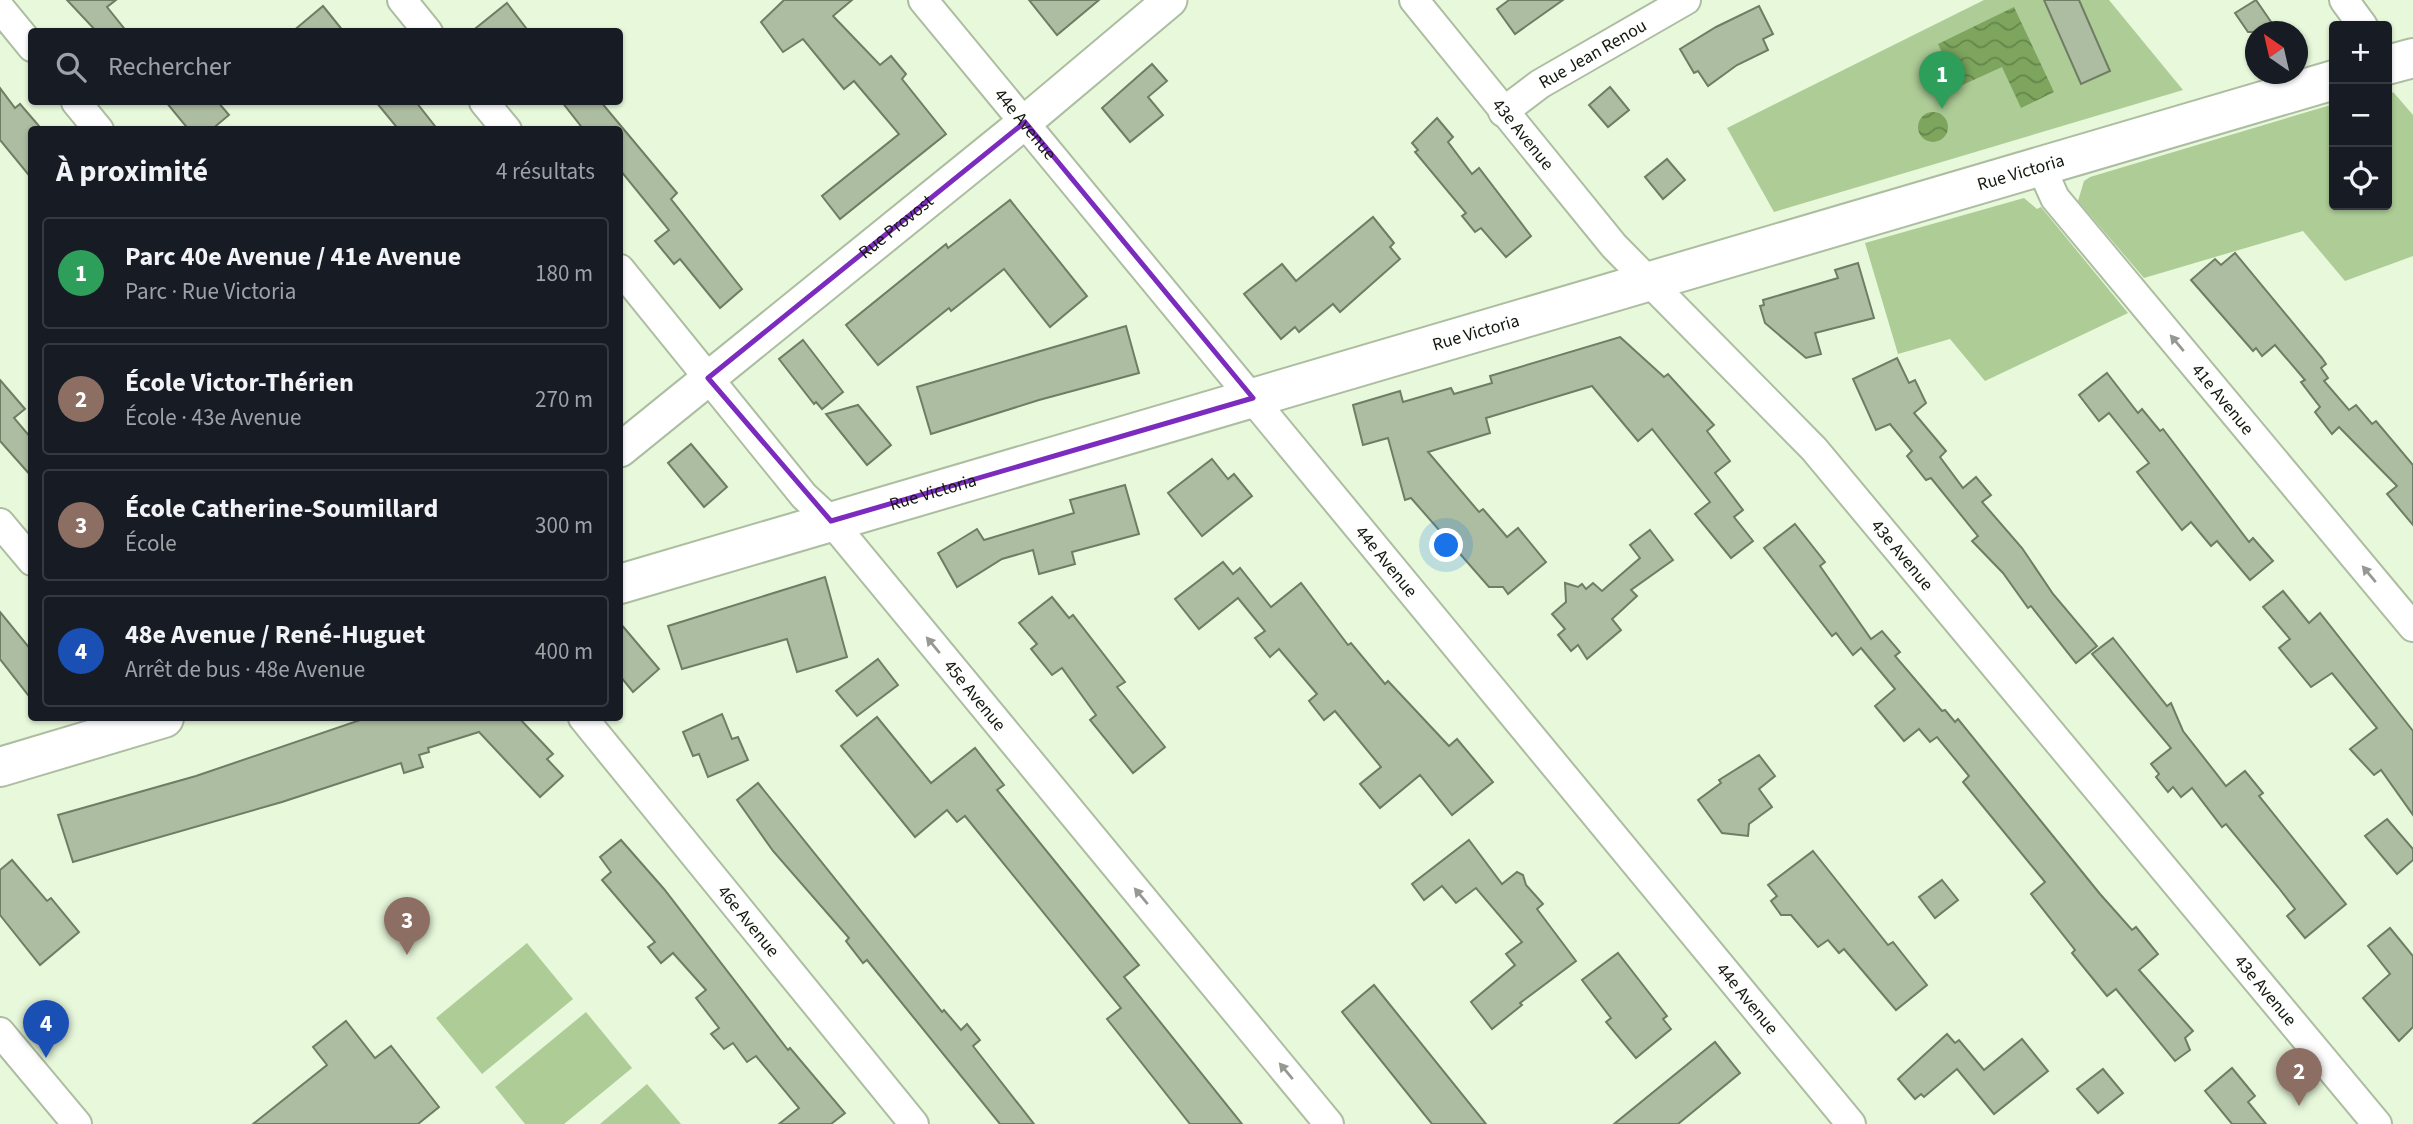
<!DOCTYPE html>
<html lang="fr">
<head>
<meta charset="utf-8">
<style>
	body { margin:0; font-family:"Source Sans 3",sans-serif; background:#242831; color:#f1f3f6 }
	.controls { position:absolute; right:21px; top:21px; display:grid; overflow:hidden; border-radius:7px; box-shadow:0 2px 5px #0004 }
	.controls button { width:63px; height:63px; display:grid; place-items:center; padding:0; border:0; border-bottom:2px solid #363941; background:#171b24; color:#f1f3f6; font:35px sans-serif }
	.compass { position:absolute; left:2245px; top:21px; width:63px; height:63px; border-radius:50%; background:#171b24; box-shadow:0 2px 5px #0004; rotate:326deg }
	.you { position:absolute; left:1447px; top:546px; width:24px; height:24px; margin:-18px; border:5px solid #fff; border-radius:50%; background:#1a73e8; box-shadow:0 0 0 10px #1a73e833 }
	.badge { display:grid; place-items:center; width:46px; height:46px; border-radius:50%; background:#1a73e8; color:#fff; font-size:23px; font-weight:700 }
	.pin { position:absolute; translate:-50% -58px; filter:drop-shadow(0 2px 4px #0008) }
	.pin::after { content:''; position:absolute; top:37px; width:24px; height:21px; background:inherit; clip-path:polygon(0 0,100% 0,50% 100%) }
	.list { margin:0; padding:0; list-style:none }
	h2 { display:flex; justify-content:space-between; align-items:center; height:91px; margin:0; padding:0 28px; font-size:30px }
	h2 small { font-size:23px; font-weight:400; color:#9ea1a6 }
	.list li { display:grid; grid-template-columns:46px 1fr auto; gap:21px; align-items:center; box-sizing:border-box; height:112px; margin:0 14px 14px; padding:0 14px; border:2px solid #363941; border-radius:7px }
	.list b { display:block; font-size:26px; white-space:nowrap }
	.list p { margin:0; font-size:23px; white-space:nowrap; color:#9ea1a6 }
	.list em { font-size:23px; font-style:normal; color:#9ea1a6 }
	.icon { flex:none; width:38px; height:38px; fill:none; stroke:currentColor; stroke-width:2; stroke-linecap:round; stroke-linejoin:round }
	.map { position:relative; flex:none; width:2413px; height:1124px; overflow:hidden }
	.search { position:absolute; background:#171b24; box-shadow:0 2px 5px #0004; left:28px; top:28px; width:595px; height:77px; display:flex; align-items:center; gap:18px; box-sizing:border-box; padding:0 24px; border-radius:7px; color:#9ea1a6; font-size:26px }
	.panel { position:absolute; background:#171b24; box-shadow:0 2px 5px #0004; left:28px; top:126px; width:595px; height:595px; border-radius:7px }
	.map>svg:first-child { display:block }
	.park { fill:#adcc96 }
	.water { fill:url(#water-waves) }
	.building { fill:#adbda1; stroke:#6e7d63; stroke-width:2 }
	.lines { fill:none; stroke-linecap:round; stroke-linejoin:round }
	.minor-casing { stroke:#acbda1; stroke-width:32 }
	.tertiary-casing { stroke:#acbda1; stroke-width:37 }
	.secondary-casing { stroke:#acbda1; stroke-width:42 }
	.minor { stroke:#fff; stroke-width:28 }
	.tertiary { stroke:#fff; stroke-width:33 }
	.secondary { stroke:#fff; stroke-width:38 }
	.oneway { fill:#959893 }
	.marked { fill:none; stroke:#7b2cbf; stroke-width:5; stroke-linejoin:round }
	.labels { text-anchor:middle; stroke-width:7; stroke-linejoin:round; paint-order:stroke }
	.street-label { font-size:18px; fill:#13190f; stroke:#e7f8db }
</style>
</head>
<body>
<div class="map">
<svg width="2413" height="1124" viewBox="0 0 2413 1124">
	<defs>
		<pattern id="water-waves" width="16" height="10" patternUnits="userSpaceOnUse" patternTransform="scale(1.75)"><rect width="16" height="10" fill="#7da55d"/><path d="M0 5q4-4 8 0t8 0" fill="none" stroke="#65864b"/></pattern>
	</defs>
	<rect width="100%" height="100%" fill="#e7f8db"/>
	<g class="park">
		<path d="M1984,0H2109L2183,90L1774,212L1727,128Z"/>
		<path d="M2387,90L2394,93L2413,115V256L2345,281L2303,231L2144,278L2078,201L2084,181L2090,177L2334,104V205H2387Z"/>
		<path d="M2024,198L2037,209L2041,207L2128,313L1985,381L1950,339L1898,354L1865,243Z"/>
		<path d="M527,943L573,999L482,1074L436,1018Z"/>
		<path d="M586,1012L632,1068L564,1124H525L495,1087Z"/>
		<path d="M647,1084L681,1124H600Z"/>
	</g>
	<g class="water">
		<path d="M2014,7L2054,92L2021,108L2002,67L1958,87L1938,44Z"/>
		<circle cx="1933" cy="127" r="15"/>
	</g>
	<g class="building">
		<path d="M67,0H116L107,7L127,32H97Z"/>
		<path d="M784,0H852L833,16L880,65L891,56L906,74L902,79L946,134L840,219L822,196L899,134L854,81L844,89L803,39L783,52L761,22Z"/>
		<path d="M1029,0H1099L1057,35Z"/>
		<path d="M1509,0H1563L1515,34L1497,9Z"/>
		<path d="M2044,0H2079L2110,71L2081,84Z"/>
		<path d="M2256,0L2278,32H2248L2235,13Z"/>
		<path d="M507,3L529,32H471Z"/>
		<path d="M323,6L344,32H292Z"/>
		<path d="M1759,6L1773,34L1763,39L1768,50L1737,65L1708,86L1698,71L1694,73L1680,49L1716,27Z"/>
		<path d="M1152,64L1167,81L1148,97L1163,115L1130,142L1102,108Z"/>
		<path d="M1610,87L1629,110L1608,127L1589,105Z"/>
		<path d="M0,88L15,108L20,104L39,126L32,130V179L0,140Z"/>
		<path d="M166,102H218L229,115L211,130H189Z"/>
		<path d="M376,102H416L438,130H399Z"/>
		<path d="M562,102H601L677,193L671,199L742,289L720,308L680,259L674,264L655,241L669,230L620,170V130H584Z"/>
		<path d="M1437,118L1453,137L1448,142L1472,174L1479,168L1531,236L1506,257L1481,228L1475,232L1462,216L1466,213L1415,152L1418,150L1412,143Z"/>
		<path d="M1667,159L1685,180L1663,199L1645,177Z"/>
		<path d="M1010,200L1087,296L1050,327L1004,269L951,311L949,308L878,365L846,325L946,244L948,248Z"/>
		<path d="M1373,217L1394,243L1390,247L1400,259L1340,312L1333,304L1299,332L1295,327L1281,339L1244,294L1282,264L1296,281Z"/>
		<path d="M2235,253L2322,358L2326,364L2321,368L2328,378L2324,381L2349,410L2356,405L2372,424L2376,421L2413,465V525L2387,494L2397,486L2339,427L2332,434L2315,412L2320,407L2301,382L2305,380L2275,345L2262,356L2256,348L2253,351L2191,280L2215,259L2221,265Z"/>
		<path d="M1858,263L1874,318L1815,333L1821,354L1806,358L1765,323L1760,306L1764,305L1763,300L1838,278L1835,270Z"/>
		<path d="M1126,326L1139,373L1039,400L931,434L917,387Z"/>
		<path d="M1620,337L1664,377L1668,374L1714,425L1707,431L1730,461L1715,473L1743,510L1734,517L1753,541L1731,558L1695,514L1710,502L1652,429L1638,441L1592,386L1486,418L1490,433L1428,452L1479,512L1483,509L1507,537L1518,528L1546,562L1508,594L1503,587H1489L1411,498L1405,500L1388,438L1363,445L1353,405L1400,391L1403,402L1451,388L1454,394L1492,383L1490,376Z"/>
		<path d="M803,340L843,392L822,409L816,402L814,404L779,359Z"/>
		<path d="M1897,358L1909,383L1915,380L1926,403L1914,413L1946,451L1940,457L1963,488L1976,477L1991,495L1982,502L2022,548L2053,594L2097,646L2076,663L2031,606L2028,608L2003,573L1972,541L1978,536L1931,478L1926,480L1907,456L1912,451L1890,424L1876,430L1853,379Z"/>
		<path d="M2107,373L2138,413L2142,409L2160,431L2163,429L2249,542L2253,538L2273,561L2250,580L2217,541L2211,546L2191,522L2182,530L2137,472L2149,463L2109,413L2099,421L2079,395Z"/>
		<path d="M0,380L25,409L14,418L32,439V477L0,441Z"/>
		<path d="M858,405L891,445L867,465L826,414Z"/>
		<path d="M691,444L727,487L704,507L668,463Z"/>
		<path d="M1212,459L1228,479L1234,474L1252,496L1202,536L1168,493Z"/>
		<path d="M1125,485L1139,534L1072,552L1075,564L1039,574L1033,550L1002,559L957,587L938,553L977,529L984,540L1074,513L1070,500Z"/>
		<path d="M1795,524L1825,562L1820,566L1871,639L1882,631L1900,652L1895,656L1942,711L1945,710L1955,722L1958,719L2100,894L2132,930L2136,927L2158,954L2139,970L2193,1031L2185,1038L2190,1050L2175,1061L2116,989L2107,996L2072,953L2075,950L2031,894L2045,882L1963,782L1969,776L1937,737L1930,742L1919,729L1904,741L1875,706L1895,689L1861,648L1853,655L1836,633L1832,636L1764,548Z"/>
		<path d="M1650,530L1673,560L1631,590L1637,596L1612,619L1621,630L1587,659L1578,645L1571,651L1558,635L1565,629L1552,614L1566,602L1565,583L1578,587L1582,584L1586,589L1593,583L1602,591L1640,558L1630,545Z"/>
		<path d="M1223,562L1233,574L1240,568L1271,607L1301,583L1348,645L1351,643L1385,684L1388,681L1449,746L1457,739L1493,782L1452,815L1420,775L1380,808L1360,784L1381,767L1335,711L1324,720L1309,701L1317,694L1279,649L1270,657L1255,638L1265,631L1238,598L1199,629L1175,599Z"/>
		<path d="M825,577L847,657L797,672L787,639L682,669L668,626Z"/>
		<path d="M2283,591L2309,623L2320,613L2413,731V815L2381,770L2374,775L2350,749L2377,728L2332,673L2311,687L2279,648L2290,639L2263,607Z"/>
		<path d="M1052,597L1069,618L1073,615L1125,682L1117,687L1165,747L1133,773L1090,720L1096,715L1062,668L1052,675L1031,649L1037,644L1019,623Z"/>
		<path d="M0,612L32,651V700L0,659Z"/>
		<path d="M620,623L659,669L633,692L620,676Z"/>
		<path d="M2113,638L2167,706L2171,703L2183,731L2226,786L2245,771L2263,793L2259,796L2346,904L2305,938L2287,916L2295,909L2278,887L2226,824L2222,827L2192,788L2181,797L2173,787L2168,792L2156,777L2159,774L2151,764L2171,748L2092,654Z"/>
		<path d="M878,659L898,685L857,716L836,691Z"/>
		<path d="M722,714L732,739L738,737L748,760L708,777L699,754L693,756L683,732Z"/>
		<path d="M877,717L931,783L975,748L1004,785L997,790L1139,965L1124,977L1242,1124H1190L1107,1019L1121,1008L965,816L957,822L947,810L915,837L841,746Z"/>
		<path d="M366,718H519L553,754L547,759L563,776L540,797L479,732L428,748L429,752L419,755L423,767L404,773L401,763L282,802L73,862L58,815L196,776Z"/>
		<path d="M1759,755L1775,776L1759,789L1772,807L1749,824L1748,836L1722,833L1698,800L1721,783L1719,780Z"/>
		<path d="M758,783L942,1012L944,1010L961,1030L967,1024L980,1040L973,1046L1034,1124H1000L867,960L863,963L846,941L849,938L773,851L737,800Z"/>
		<path d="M2387,819L2413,849V860L2397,874L2365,836Z"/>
		<path d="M621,840L664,889L788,1050L790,1048L845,1113L831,1124H779L799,1108L756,1056L747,1062L733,1043L724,1049L711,1034L719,1028L696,998L706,990L673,953L661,963L648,947L655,942L602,880L611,872L600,857Z"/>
		<path d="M1469,840L1502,884L1517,872L1523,875L1526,885L1543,904L1537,909L1576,961L1520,1003L1522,1005L1492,1029L1471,1002L1515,965L1506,954L1522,942L1476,888L1456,903L1442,886L1424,900L1412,884Z"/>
		<path d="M1813,851L1888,945L1893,942L1927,985L1896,1010L1844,949L1839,953L1828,940L1818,947L1791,915H1781L1771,901L1777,896L1768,885Z"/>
		<path d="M12,860L47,901L51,898L79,932L40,965L0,915V870Z"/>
		<path d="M1942,880L1958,900L1935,918L1919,897Z"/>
		<path d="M2390,928L2413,956V1027L2399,1041L2363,998L2390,974L2368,946Z"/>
		<path d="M1618,953L1667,1016L1663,1019L1671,1029L1636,1058L1606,1022L1611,1018L1582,980Z"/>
		<path d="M1374,985L1486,1124H1432L1342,1012Z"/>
		<path d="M346,1021L375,1058L391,1046L439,1107L418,1124H253L327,1065L313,1047Z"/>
		<path d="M1947,1034L1955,1043L1959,1040L1984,1070L2022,1039L2048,1071L1994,1114L1957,1069L1924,1097L1921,1094L1915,1099L1898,1079Z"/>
		<path d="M1715,1042L1740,1073L1678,1124H1614Z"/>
		<path d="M2232,1068L2255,1096L2248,1102L2266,1124H2232L2205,1091Z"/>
		<path d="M2103,1069L2123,1093L2098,1113L2077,1089Z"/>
	</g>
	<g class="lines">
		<defs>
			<g id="minor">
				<path d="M402,0L428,32"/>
				<path id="s1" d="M923,0L1851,1124"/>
				<path id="s2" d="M1414,0L1614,246L1814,449L2377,1124"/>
				<path d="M2344,0L2363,26"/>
				<path d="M0,8L32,47"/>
				<path d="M76,102L99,130"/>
				<path d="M484,102L507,130"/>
				<path id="s3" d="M1503,112L1540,84L1686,0"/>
				<path id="s4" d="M2041,167L2055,198L2413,627"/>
				<path id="s5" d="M620,269L804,496L831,521L1329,1124"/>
				<path d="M0,523L32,561"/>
				<path id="s6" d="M583,718L914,1124"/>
				<path d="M0,1032L77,1124"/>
			</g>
			<g id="tertiary">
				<path id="s7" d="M620,450L1025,122L1170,0"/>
			</g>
			<g id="secondary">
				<path d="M2387,65L2413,58"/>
				<path id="s8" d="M620,584L2334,80"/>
				<path d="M0,767L164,718"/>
			</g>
		</defs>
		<use href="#minor" class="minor-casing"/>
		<use href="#tertiary" class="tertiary-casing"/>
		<use href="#secondary" class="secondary-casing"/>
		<use href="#minor" class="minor"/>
		<use href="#tertiary" class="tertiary"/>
		<use href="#secondary" class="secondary"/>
	</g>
	<defs><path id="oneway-solid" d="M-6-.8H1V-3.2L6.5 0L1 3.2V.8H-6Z" transform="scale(1.75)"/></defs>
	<g class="oneway">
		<use href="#oneway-solid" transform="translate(2177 343) rotate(-130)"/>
		<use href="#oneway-solid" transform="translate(2369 574) rotate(-130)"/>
		<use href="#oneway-solid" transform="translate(933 645) rotate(-130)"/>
		<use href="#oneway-solid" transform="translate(1141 896) rotate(-130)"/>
		<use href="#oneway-solid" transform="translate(1286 1071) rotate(-130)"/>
	</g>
	<path class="marked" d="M1025,122L1253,398L831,521L708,378Z"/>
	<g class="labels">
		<g class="street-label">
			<text dy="6" stroke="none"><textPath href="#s3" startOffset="107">Rue Jean Renou</textPath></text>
			<text dy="6" stroke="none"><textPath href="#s1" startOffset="161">44e Avenue</textPath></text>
			<text dy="6" stroke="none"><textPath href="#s2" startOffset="173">43e Avenue</textPath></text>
			<text dy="6" stroke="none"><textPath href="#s8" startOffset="1460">Rue Victoria</textPath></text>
			<text dy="6" stroke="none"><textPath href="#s7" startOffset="355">Rue Provost</textPath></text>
			<text dy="6" stroke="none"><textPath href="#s8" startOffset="892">Rue Victoria</textPath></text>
			<text dy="6" stroke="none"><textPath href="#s4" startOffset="296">41e Avenue</textPath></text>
			<text dy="6" stroke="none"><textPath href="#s8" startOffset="326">Rue Victoria</textPath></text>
			<text dy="6" stroke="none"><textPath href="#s2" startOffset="740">43e Avenue</textPath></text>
			<text dy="6" stroke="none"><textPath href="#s1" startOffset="728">44e Avenue</textPath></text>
			<text dy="6" stroke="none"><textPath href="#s5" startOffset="555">45e Avenue</textPath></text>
			<text dy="6" stroke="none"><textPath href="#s6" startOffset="262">46e Avenue</textPath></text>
			<text dy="6" stroke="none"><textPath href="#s2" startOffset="1307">43e Avenue</textPath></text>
			<text dy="6" stroke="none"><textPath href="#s1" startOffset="1295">44e Avenue</textPath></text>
		</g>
	</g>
</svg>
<div class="controls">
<button>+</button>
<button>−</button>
<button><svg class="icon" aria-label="locate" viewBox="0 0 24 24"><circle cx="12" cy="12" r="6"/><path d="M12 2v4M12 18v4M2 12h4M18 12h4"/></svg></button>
</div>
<svg class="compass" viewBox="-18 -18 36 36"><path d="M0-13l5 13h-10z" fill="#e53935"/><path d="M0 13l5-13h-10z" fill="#9ea1a6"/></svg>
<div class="you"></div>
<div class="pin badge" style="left:1942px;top:109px;background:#2e9e5b">1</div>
<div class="pin badge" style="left:2299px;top:1106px;background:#8d6e63">2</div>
<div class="pin badge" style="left:407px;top:955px;background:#8d6e63">3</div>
<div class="pin badge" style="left:46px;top:1058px;background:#1a4fb4">4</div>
<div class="search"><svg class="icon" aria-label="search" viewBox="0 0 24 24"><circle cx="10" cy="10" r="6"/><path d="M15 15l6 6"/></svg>Rechercher</div>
<section class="panel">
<h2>À proximité<small>4 résultats</small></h2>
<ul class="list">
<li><span class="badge" style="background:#2e9e5b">1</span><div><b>Parc 40e Avenue / 41e Avenue</b><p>Parc · Rue Victoria</p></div><em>180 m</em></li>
<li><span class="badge" style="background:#8d6e63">2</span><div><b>École Victor-Thérien</b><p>École · 43e Avenue</p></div><em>270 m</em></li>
<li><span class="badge" style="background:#8d6e63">3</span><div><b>École Catherine-Soumillard</b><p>École</p></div><em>300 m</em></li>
<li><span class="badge" style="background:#1a4fb4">4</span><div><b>48e Avenue / René-Huguet</b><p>Arrêt de bus · 48e Avenue</p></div><em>400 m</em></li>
</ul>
</section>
</div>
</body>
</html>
